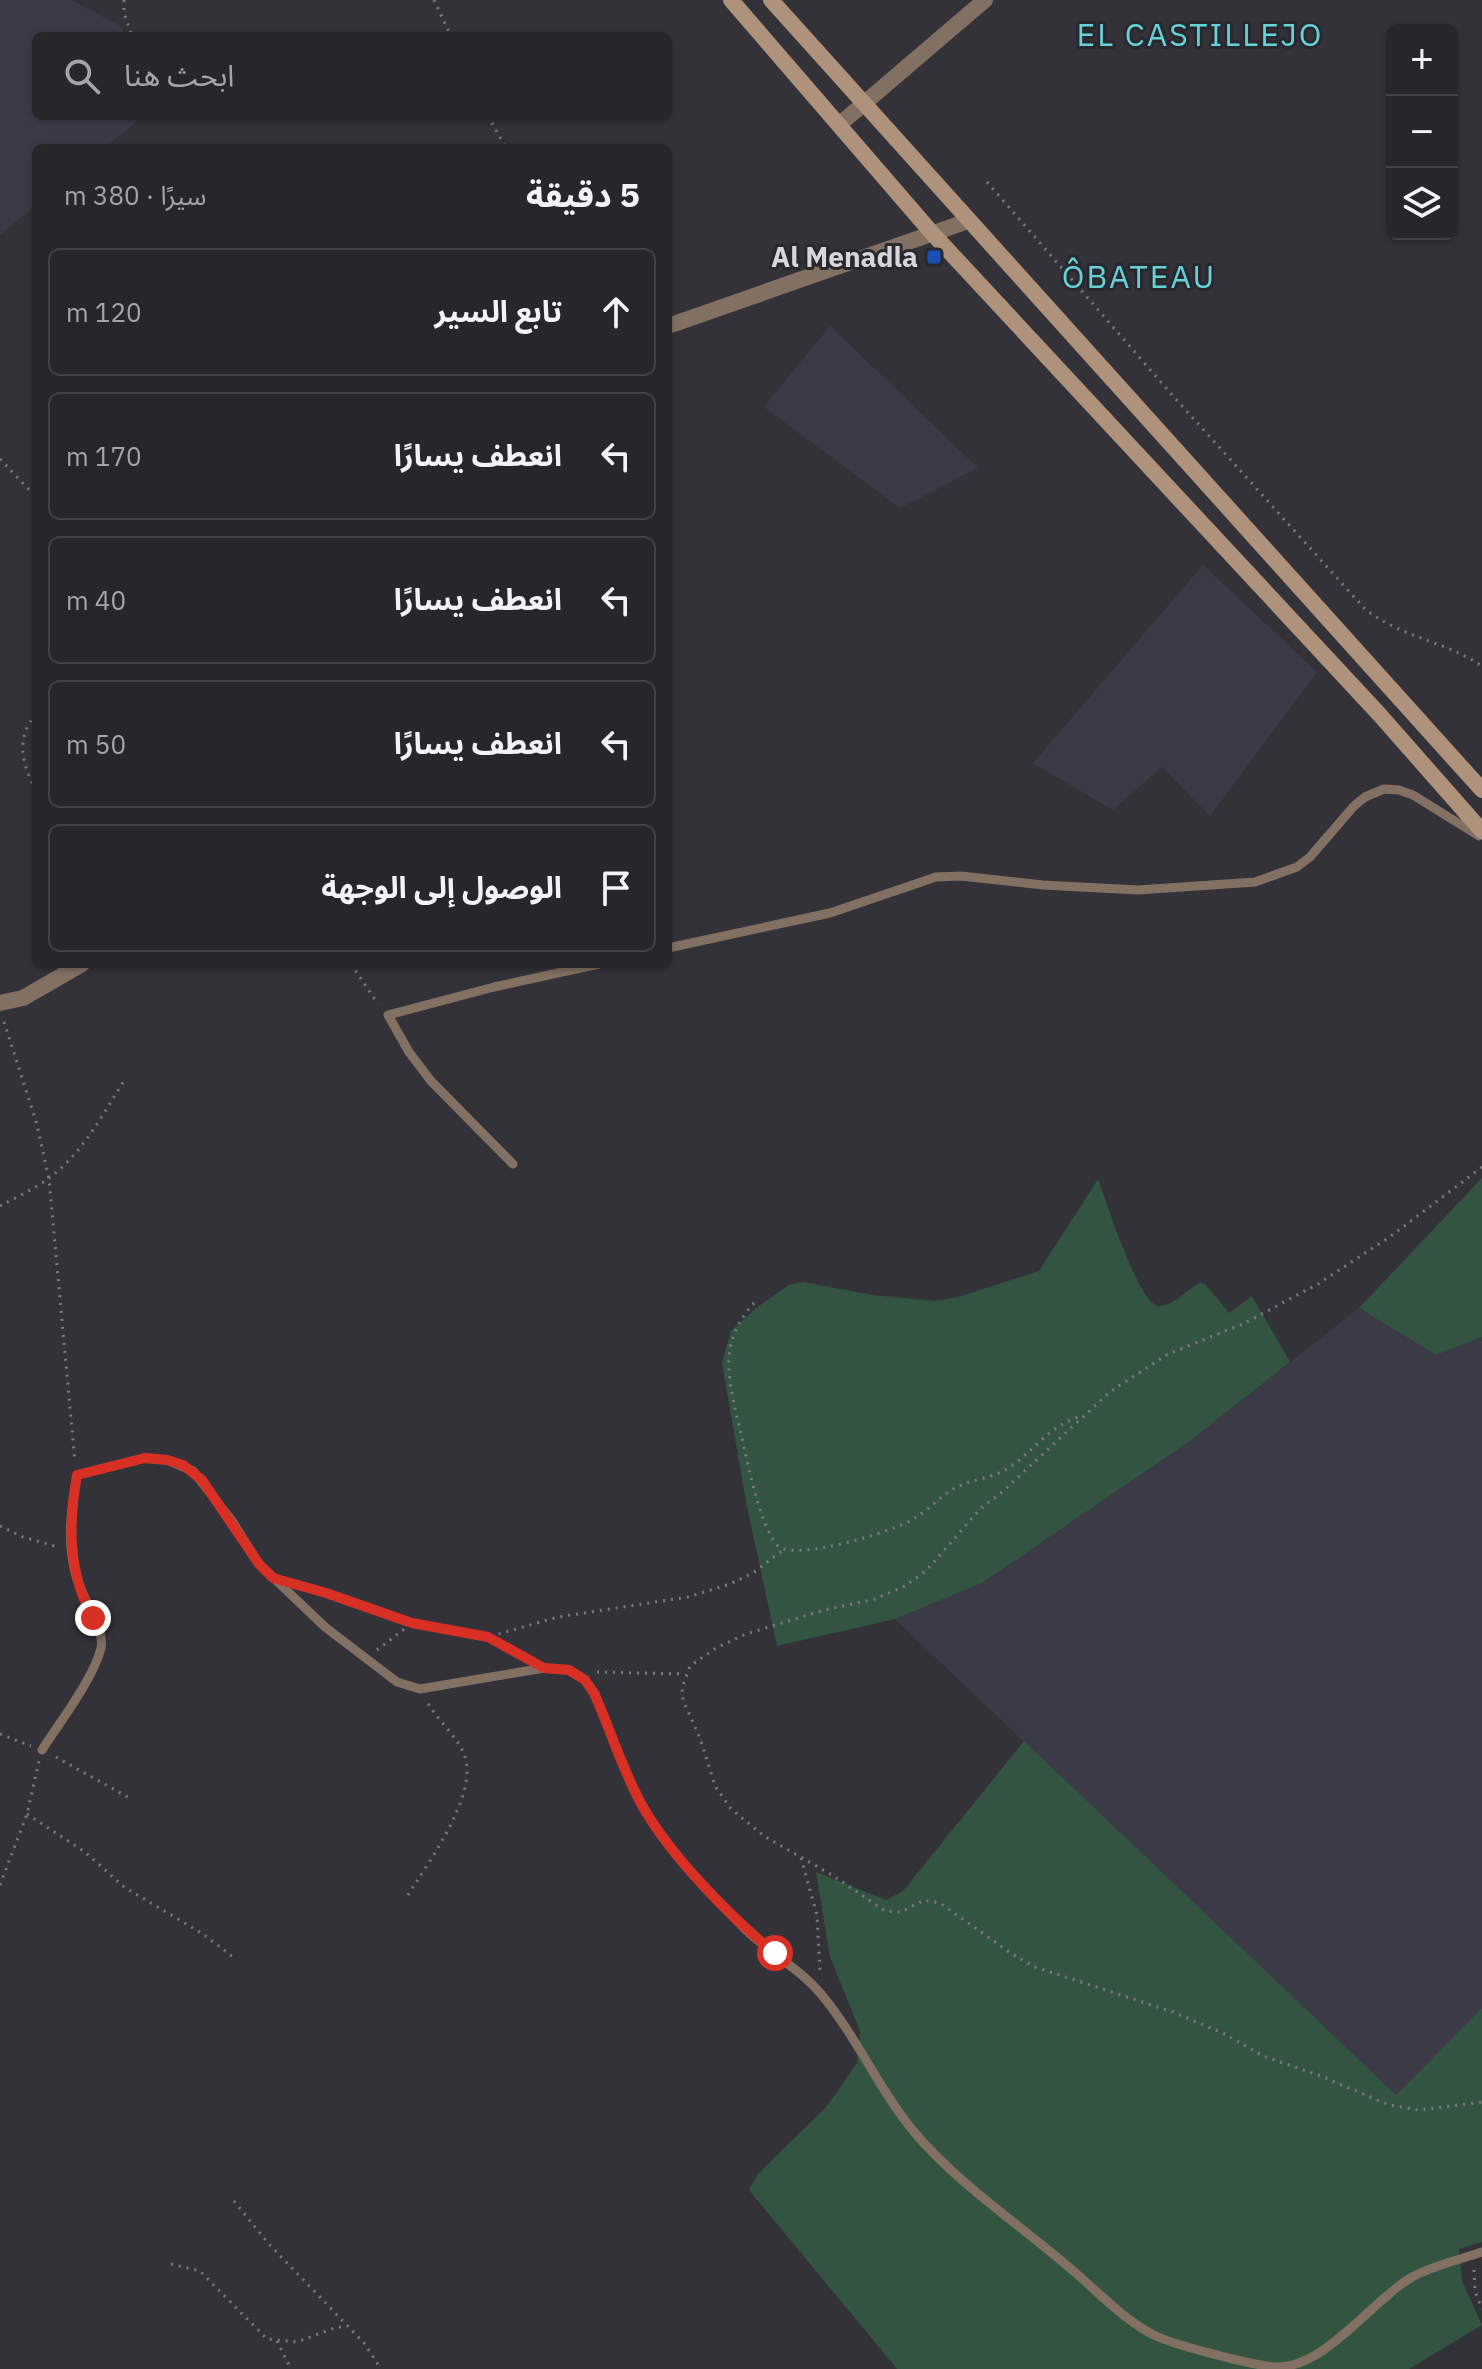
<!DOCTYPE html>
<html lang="ar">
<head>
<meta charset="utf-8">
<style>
	body { margin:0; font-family:"IBM Plex Sans","Noto Sans Arabic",sans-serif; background:#2f2e33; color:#f1f3f6; direction:rtl }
	.controls { position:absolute; right:24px; top:24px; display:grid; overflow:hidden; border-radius:12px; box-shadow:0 2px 6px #0004 }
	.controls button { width:72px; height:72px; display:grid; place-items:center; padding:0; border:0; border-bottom:2px solid #434347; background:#27262b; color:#f1f3f6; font:40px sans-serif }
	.stop { position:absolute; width:24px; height:24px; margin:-18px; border:6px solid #d93025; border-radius:50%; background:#fff }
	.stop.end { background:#d93025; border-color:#fff; box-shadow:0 2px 8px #0008 }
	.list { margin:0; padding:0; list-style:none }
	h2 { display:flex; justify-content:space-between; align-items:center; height:104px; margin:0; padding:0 32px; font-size:34px }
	h2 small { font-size:26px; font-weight:400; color:#a4a5a9 }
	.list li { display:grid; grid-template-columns:52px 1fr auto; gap:24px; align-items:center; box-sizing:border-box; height:128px; margin:0 16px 16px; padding:0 16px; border:2px solid #434347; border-radius:12px }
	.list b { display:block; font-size:30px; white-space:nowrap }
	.list em { font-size:26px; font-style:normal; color:#a4a5a9 }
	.icon { flex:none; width:44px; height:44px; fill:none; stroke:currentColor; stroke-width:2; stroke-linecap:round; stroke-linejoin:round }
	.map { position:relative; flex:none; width:1482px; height:2369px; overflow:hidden; direction:ltr }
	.search { position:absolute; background:#27262b; box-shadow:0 2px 6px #0004; left:32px; top:32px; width:640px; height:88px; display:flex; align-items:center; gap:20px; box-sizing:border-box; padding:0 28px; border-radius:12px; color:#a4a5a9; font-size:30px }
	.panel { position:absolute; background:#27262b; box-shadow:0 2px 6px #0004; left:32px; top:144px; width:640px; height:824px; border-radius:12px; direction:rtl }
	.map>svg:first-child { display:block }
	.built { fill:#3d3a47 }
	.green { fill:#325441 }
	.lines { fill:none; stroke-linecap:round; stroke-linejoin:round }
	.path { stroke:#7d7b81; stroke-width:3; stroke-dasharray:2 6; stroke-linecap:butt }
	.service { stroke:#827062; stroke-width:9 }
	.minor { stroke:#827062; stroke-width:16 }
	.secondary { stroke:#ae927b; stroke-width:16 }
	.route { stroke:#d93025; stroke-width:10 }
	.transit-dot { fill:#1a4fb4; stroke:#2a282f; stroke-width:3 }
	.labels { text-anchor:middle; stroke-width:6; stroke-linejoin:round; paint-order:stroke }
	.poi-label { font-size:28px; font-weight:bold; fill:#d7d6da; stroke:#2a282f; text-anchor:end }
	.quarter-label { font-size:32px; letter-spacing:2px; fill:#65d2d7; stroke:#2a282f }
</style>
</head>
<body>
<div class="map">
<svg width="1482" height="2369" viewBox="0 0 1482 2369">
	<rect width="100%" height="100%" fill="#343239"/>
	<g class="built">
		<path d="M0,0H71L120,26L126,36H36V116H143L104,148H36V205L0,235Z"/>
		<path d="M830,326L978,468L900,508L764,407Z"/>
		<path d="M1203,565L1317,672L1210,816L1162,767L1113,810L1033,763Z"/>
		<path d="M1359,1308L1436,1355L1482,1337V2008L1396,2096L895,1619L982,1583L1190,1441Z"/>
	</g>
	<g class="green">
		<path d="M1482,1178V1337L1436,1355L1359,1308Z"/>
		<path d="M1098,1179C1106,1200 1138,1302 1158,1306C1170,1308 1190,1288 1200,1282L1206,1285L1229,1313L1252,1296L1290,1362L1190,1441L982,1583L895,1619L777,1646L746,1502L722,1363L731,1331L756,1308L789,1285L803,1282L873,1295L935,1301L958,1297L1039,1271Z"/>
		<path d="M1024,1741L1396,2095L1482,2008V2242L1459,2249L1462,2281L1482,2325L1409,2369H897L749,2190L758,2174L827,2106L857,2063L860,2031L830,1957L816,1872L886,1900L903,1891Z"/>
	</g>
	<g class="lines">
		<g class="path">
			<path d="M124,0V13L132,36"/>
			<path d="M434,0L451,36"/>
			<path d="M488,116L506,148"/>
			<path d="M987,182L1173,396L1365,609C1400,637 1445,641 1482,666"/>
			<path d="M0,459L36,497"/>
			<path d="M36,714C15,738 22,765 36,790"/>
			<path d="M351,964L378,1004"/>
			<path d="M4,1022L36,1121L49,1179L75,1462"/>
			<path d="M1482,1167L1391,1236L1318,1284L1243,1324L1168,1354L1111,1391L1002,1492L980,1509L927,1570L905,1586L875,1599L824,1610L746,1634L716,1648L690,1666L682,1688L683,1700L700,1738L715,1786L731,1809L764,1836L832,1875L885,1911L901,1912L924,1900L940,1903L1012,1954L1035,1967L1173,2012L1225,2034L1263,2056L1321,2076L1389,2105L1419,2110L1482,2102"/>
			<path d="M0,1206C16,1197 35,1189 49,1178C83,1153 103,1114 125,1079"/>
			<path d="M754,1303C720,1341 727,1372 737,1417C745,1448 757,1521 777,1545C792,1563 896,1531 915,1518C930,1509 943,1493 959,1486C974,1479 991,1478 1005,1470C1031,1455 1048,1426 1079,1417"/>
			<path d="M0,1526L23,1537L58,1547"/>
			<path d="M306,1588L412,1623L488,1637L558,1617L688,1597L730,1584L753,1573L783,1550"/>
			<path d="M488,1637L524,1655"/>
			<path d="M377,1650L412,1623"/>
			<path d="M597,1672L685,1674"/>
			<path d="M0,1734L31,1746"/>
			<path d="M56,1757L133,1800"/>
			<path d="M27,1814L85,1852L124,1887L203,1934L233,1957"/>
			<path d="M801,1858L817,1915L820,1971"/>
			<path d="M0,1885L27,1814L39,1761"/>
			<path d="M408,1895C428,1863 480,1793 464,1754C456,1735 438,1721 428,1703"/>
			<path d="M234,2201L268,2243L364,2343L381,2369"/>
			<path d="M171,2264L200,2271L267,2339L297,2342L334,2328L347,2326"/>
			<path d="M1474,2270L1475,2291L1482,2309"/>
			<path d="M277,2341L291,2369"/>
		</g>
		<g class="service">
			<path d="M668,948L830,913L936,877L961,876L1043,885L1138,890L1255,882L1297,867L1310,857L1354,806L1365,797L1384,789L1399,790L1413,795L1479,836"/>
			<path d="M513,1164L431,1081L409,1052L388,1015L494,987L599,964"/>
			<path d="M42,1750C59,1723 94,1678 101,1648C105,1628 83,1600 77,1579C66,1545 71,1509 77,1475L145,1458L167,1460L193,1471L232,1521L259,1564L325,1627L397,1682L420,1689L544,1668L569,1670L585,1680L594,1693C611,1731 623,1772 643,1807C667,1850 711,1895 746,1930C770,1953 800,1969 821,1994C857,2037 879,2090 915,2133C962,2188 1024,2227 1078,2275C1101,2295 1123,2318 1150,2333C1168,2344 1252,2365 1275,2367C1325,2369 1372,2300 1412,2277C1434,2265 1459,2260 1482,2252"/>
		</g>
		<g class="minor">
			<path d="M840,124L985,0"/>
			<path d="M668,326L968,221"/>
			<path d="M0,1003L23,998L82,964"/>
		</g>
		<g class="secondary">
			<path d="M731,0L932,233L1379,714L1482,831"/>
			<path d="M771,0L1482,790"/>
		</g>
	</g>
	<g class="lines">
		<path class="route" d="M93,1618C68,1572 68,1526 77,1475L145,1458L167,1460L183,1465L202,1480L259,1564L273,1578L326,1593L412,1623L488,1637L544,1668L569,1670L585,1680L594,1693C611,1731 623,1772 643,1807C671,1856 731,1918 775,1953"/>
	</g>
	<rect class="transit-dot" x="926" y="249" width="16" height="16" rx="4"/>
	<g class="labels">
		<g class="poi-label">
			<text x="918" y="267">Al Menadla</text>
		</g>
		<g class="quarter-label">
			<text x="1200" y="46">EL CASTILLEJO</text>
			<text x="1139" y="288">ÔBATEAU</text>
		</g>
	</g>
</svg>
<div class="controls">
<button>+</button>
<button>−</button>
<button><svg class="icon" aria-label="layers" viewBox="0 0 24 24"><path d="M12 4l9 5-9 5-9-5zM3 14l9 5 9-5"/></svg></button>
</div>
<div class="stop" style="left:775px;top:1953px"></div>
<div class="stop end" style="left:93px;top:1618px"></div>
<div class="search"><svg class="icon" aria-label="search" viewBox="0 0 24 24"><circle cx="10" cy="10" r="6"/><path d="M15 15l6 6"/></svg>ابحث هنا</div>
<section class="panel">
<h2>5 دقيقة<small>سيرًا · 380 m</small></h2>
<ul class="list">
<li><svg class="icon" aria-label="ahead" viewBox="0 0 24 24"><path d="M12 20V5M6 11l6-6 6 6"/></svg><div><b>تابع السير</b></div><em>120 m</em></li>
<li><svg class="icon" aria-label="left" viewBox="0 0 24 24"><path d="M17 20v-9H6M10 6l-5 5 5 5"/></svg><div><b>انعطف يسارًا</b></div><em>170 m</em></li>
<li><svg class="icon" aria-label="left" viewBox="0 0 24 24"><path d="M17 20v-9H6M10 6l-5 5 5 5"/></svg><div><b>انعطف يسارًا</b></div><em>40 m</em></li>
<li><svg class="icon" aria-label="left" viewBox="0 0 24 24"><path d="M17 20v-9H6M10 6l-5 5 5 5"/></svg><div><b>انعطف يسارًا</b></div><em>50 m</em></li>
<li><svg class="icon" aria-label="arrive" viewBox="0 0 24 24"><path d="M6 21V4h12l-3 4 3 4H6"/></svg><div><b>الوصول إلى الوجهة</b></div></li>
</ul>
</section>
</div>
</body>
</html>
